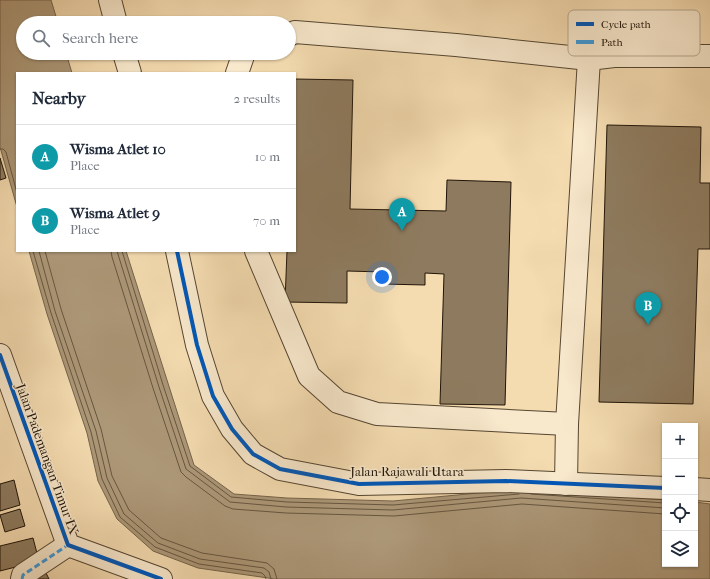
<!DOCTYPE html>
<html lang="en">
<head>
<meta charset="utf-8">
<style>
	body { margin:0; font-family:"IM FELL French Canon",serif; background:#f2f2f3; color:#1f2937 }
	.controls { position:absolute; right:12px; bottom:12px; display:grid; overflow:hidden; border-radius:0px; box-shadow:0 1px 3px #0004 }
	.controls button { width:36px; height:36px; display:grid; place-items:center; padding:0; border:0; border-bottom:1px solid #e0e1e3; background:#fff; color:#1f2937; font:20px sans-serif }
	.you { position:absolute; left:382px; top:277px; width:14px; height:14px; margin:-10px; border:3px solid #fff; border-radius:50%; background:#1a73e8; box-shadow:0 0 0 6px #1a73e833 }
	.badge { display:grid; place-items:center; width:26px; height:26px; border-radius:50%; background:#d93025; color:#fff; font-size:13px; font-weight:700 }
	.pin { position:absolute; translate:-50% -33px; filter:drop-shadow(0 1px 2px #0008) }
	.pin::after { content:''; position:absolute; top:21px; width:14px; height:12px; background:inherit; clip-path:polygon(0 0,100% 0,50% 100%) }
	.list { margin:0; padding:0; list-style:none }
	h2 { display:flex; justify-content:space-between; align-items:center; height:52px; margin:0; padding:0 16px; font-size:17px }
	h2 small { font-size:13px; font-weight:400; color:#747a83 }
	.list li { display:grid; grid-template-columns:26px 1fr auto; gap:12px; align-items:center; box-sizing:border-box; height:64px; padding:0 16px; border-top:1px solid #e0e1e3 }
	.list b { display:block; font-size:15px; white-space:nowrap }
	.list p { margin:0; font-size:13px; white-space:nowrap; color:#747a83 }
	.list em { font-size:13px; font-style:normal; color:#747a83 }
	.icon { flex:none; width:22px; height:22px; fill:none; stroke:currentColor; stroke-width:2; stroke-linecap:round; stroke-linejoin:round }
	.map { position:relative; flex:none; width:710px; height:579px; overflow:hidden }
	.search { position:absolute; background:#fff; box-shadow:0 1px 3px #0004; left:16px; top:16px; width:280px; height:44px; display:flex; align-items:center; gap:10px; box-sizing:border-box; padding:0 14px; border-radius:22px; color:#747a83; font-size:15px }
	.panel { position:absolute; background:#fff; box-shadow:0 1px 3px #0004; left:16px; top:72px; width:280px; height:180px; border-radius:0px }
	.map>svg:first-child { display:block }
	.water { fill:#ac9777; stroke:#74634b }
	.lines { fill:none; stroke-linecap:round; stroke-linejoin:round }
	.shore { stroke:#665640; stroke-width:1 }
	.building { fill:#8e7b5f; stroke:#201408 }
	.minor-casing { stroke:#554632; stroke-width:24 }
	.minor { stroke:#f8e8cc; stroke-width:22 }
	.quiet { stroke:#3c9add; stroke-width:3; stroke-dasharray:6 3; stroke-linecap:butt }
	.cycleway-casing { stroke:#f8e8cc; stroke-width:6 }
	.cycleway { stroke:#0057b8; stroke-width:4 }
	.labels { text-anchor:middle; stroke-width:3; stroke-linejoin:round; paint-order:stroke }
	.street-label { font-size:13px; fill:#201408; stroke:#f8e8cc }
	.key { fill:#f8e8cc; stroke:#b7a891; stroke-width:1 }
	.key-label { font-size:11px; fill:#201408 }
</style>
</head>
<body>
<div class="map">
<svg width="710" height="579" viewBox="0 0 710 579">
	<rect width="100%" height="100%" fill="#f4dbb0"/>
	<filter id="stains"><feTurbulence type="fractalNoise" baseFrequency=".005" numOctaves="4"/><feColorMatrix values="0 0 0 0 .2 0 0 0 0 .09 0 0 0 0 .02 0 0 0 .5 -.17"/></filter>
	<radialGradient id="worn" r=".72"><stop offset=".6" stop-color="#630" stop-opacity="0"/><stop offset="1" stop-color="#630" stop-opacity=".3"/></radialGradient>
	<g class="water">
		<path d="M0,0H51L58,23H23V53H66L72,73H17V207L0,147Z"/>
		<path d="M29,251H126L194,465L234,494L287,498L393,501L521,489L665,500V564H695V502L710,504V579H275L198,568L153,551L117,519L98,481L87,433L47,314Z"/>
	</g>
	<g class="lines">
		<g class="shore">
			<path d="M0,149H3L6,152L17,193"/>
			<path d="M33,251L51,313L91,432L102,479L120,517L155,547L199,564L262,573L265,576L266,579"/>
			<path d="M39,251L55,311L96,431L107,478L124,514L158,543L200,559L264,568L269,572L271,579"/>
			<path d="M45,251L61,309L101,429L112,476L129,510L161,538L202,553L267,563L274,569L277,579"/>
			<path d="M111,251L112,257L153,388L181,472L186,477L225,506L233,509L286,513L394,516L522,504L665,514"/>
			<path d="M117,251L159,387L186,469L230,502L286,507L393,510L521,498L665,508"/>
			<path d="M122,251L163,385L190,466L231,497L287,502L393,505L519,494"/>
			<path d="M531,494L665,503"/>
		</g>
	</g>
	<g class="building">
		<path d="M295,79L353,80L350,209L446,211L447,180L511,182L505,405L440,404L444,274L425,273V285L383,284V272L347,271V303L285,302L287,251H295Z"/>
		<path d="M607,125L701,127L700,183H710V249H698L693,404L599,402Z"/>
		<path d="M0,158L6,178L0,180Z"/>
		<path d="M14,480L20,505L0,511V484Z"/>
		<path d="M20,509L25,526L5,532L0,515Z"/>
		<path d="M33,538L39,561L0,571V546Z"/>
		<path d="M45,571L49,579H29Z"/>
	</g>
	<g class="lines">
		<defs>
			<g id="minor">
				<path d="M110,0L116,23"/>
				<path d="M289,35L295,32L456,45L589,59"/>
				<path d="M124,53L130,73"/>
				<path d="M237,73L244,53"/>
				<path d="M177,251L197,345L213,396L232,429L253,454L280,469L359,484L506,481L665,488"/>
				<path d="M256,251L309,376L338,402L377,414L567,424"/>
				<path d="M0,355L68,545L161,579"/>
				<path d="M566,484L567,424L589,59L614,56H710"/>
				<path d="M695,489L710,490"/>
				<path d="M22,579L23,575L68,545"/>
			</g>
		</defs>
		<use href="#minor" class="minor-casing"/>
		<use href="#minor" class="minor"/>
		<path class="quiet" d="M22,579L23,575L68,545"/>
		<defs>
			<g id="cycleway">
				<path d="M177,251L197,345L213,396L232,429L253,454L280,469L359,484L506,481L665,488"/>
				<path d="M0,355L68,545L161,579"/>
			</g>
		</defs>
		<use href="#cycleway" class="cycleway-casing"/>
		<use href="#cycleway" class="cycleway"/>
	</g>
	<g class="labels">
		<g class="street-label">
			<text transform="translate(48 459) rotate(70)" y="5">Jalan Pademangan Timur IX</text>
			<text x="407" y="476">Jalan Rajawali Utara</text>
		</g>
	</g>
	<rect x="568" y="10" width="132" height="46" rx="6" class="key"/>
	<rect x="576" y="22" width="18" height="4" fill="#0057b8"/>
	<rect x="576" y="40" width="18" height="4" fill="#3c9add"/>
	<g class="key-label">
		<text x="601" y="28">Cycle path</text>
		<text x="601" y="46">Path</text>
	</g>
	<rect width="100%" height="100%" filter="url(#stains)"/>
	<rect width="100%" height="100%" fill="url(#worn)"/>
</svg>
<div class="controls">
<button>+</button>
<button>−</button>
<button><svg class="icon" aria-label="locate" viewBox="0 0 24 24"><circle cx="12" cy="12" r="6"/><path d="M12 2v4M12 18v4M2 12h4M18 12h4"/></svg></button>
<button><svg class="icon" aria-label="layers" viewBox="0 0 24 24"><path d="M12 4l9 5-9 5-9-5zM3 14l9 5 9-5"/></svg></button>
</div>
<div class="you"></div>
<div class="pin badge" style="left:402px;top:231px;background:#0f9aa8">A</div>
<div class="pin badge" style="left:648px;top:325px;background:#0f9aa8">B</div>
<div class="search"><svg class="icon" aria-label="search" viewBox="0 0 24 24"><circle cx="10" cy="10" r="6"/><path d="M15 15l6 6"/></svg>Search here</div>
<section class="panel">
<h2>Nearby<small>2 results</small></h2>
<ul class="list">
<li><span class="badge" style="background:#0f9aa8">A</span><div><b>Wisma Atlet 10</b><p>Place</p></div><em>10 m</em></li>
<li><span class="badge" style="background:#0f9aa8">B</span><div><b>Wisma Atlet 9</b><p>Place</p></div><em>70 m</em></li>
</ul>
</section>
</div>
</body>
</html>
